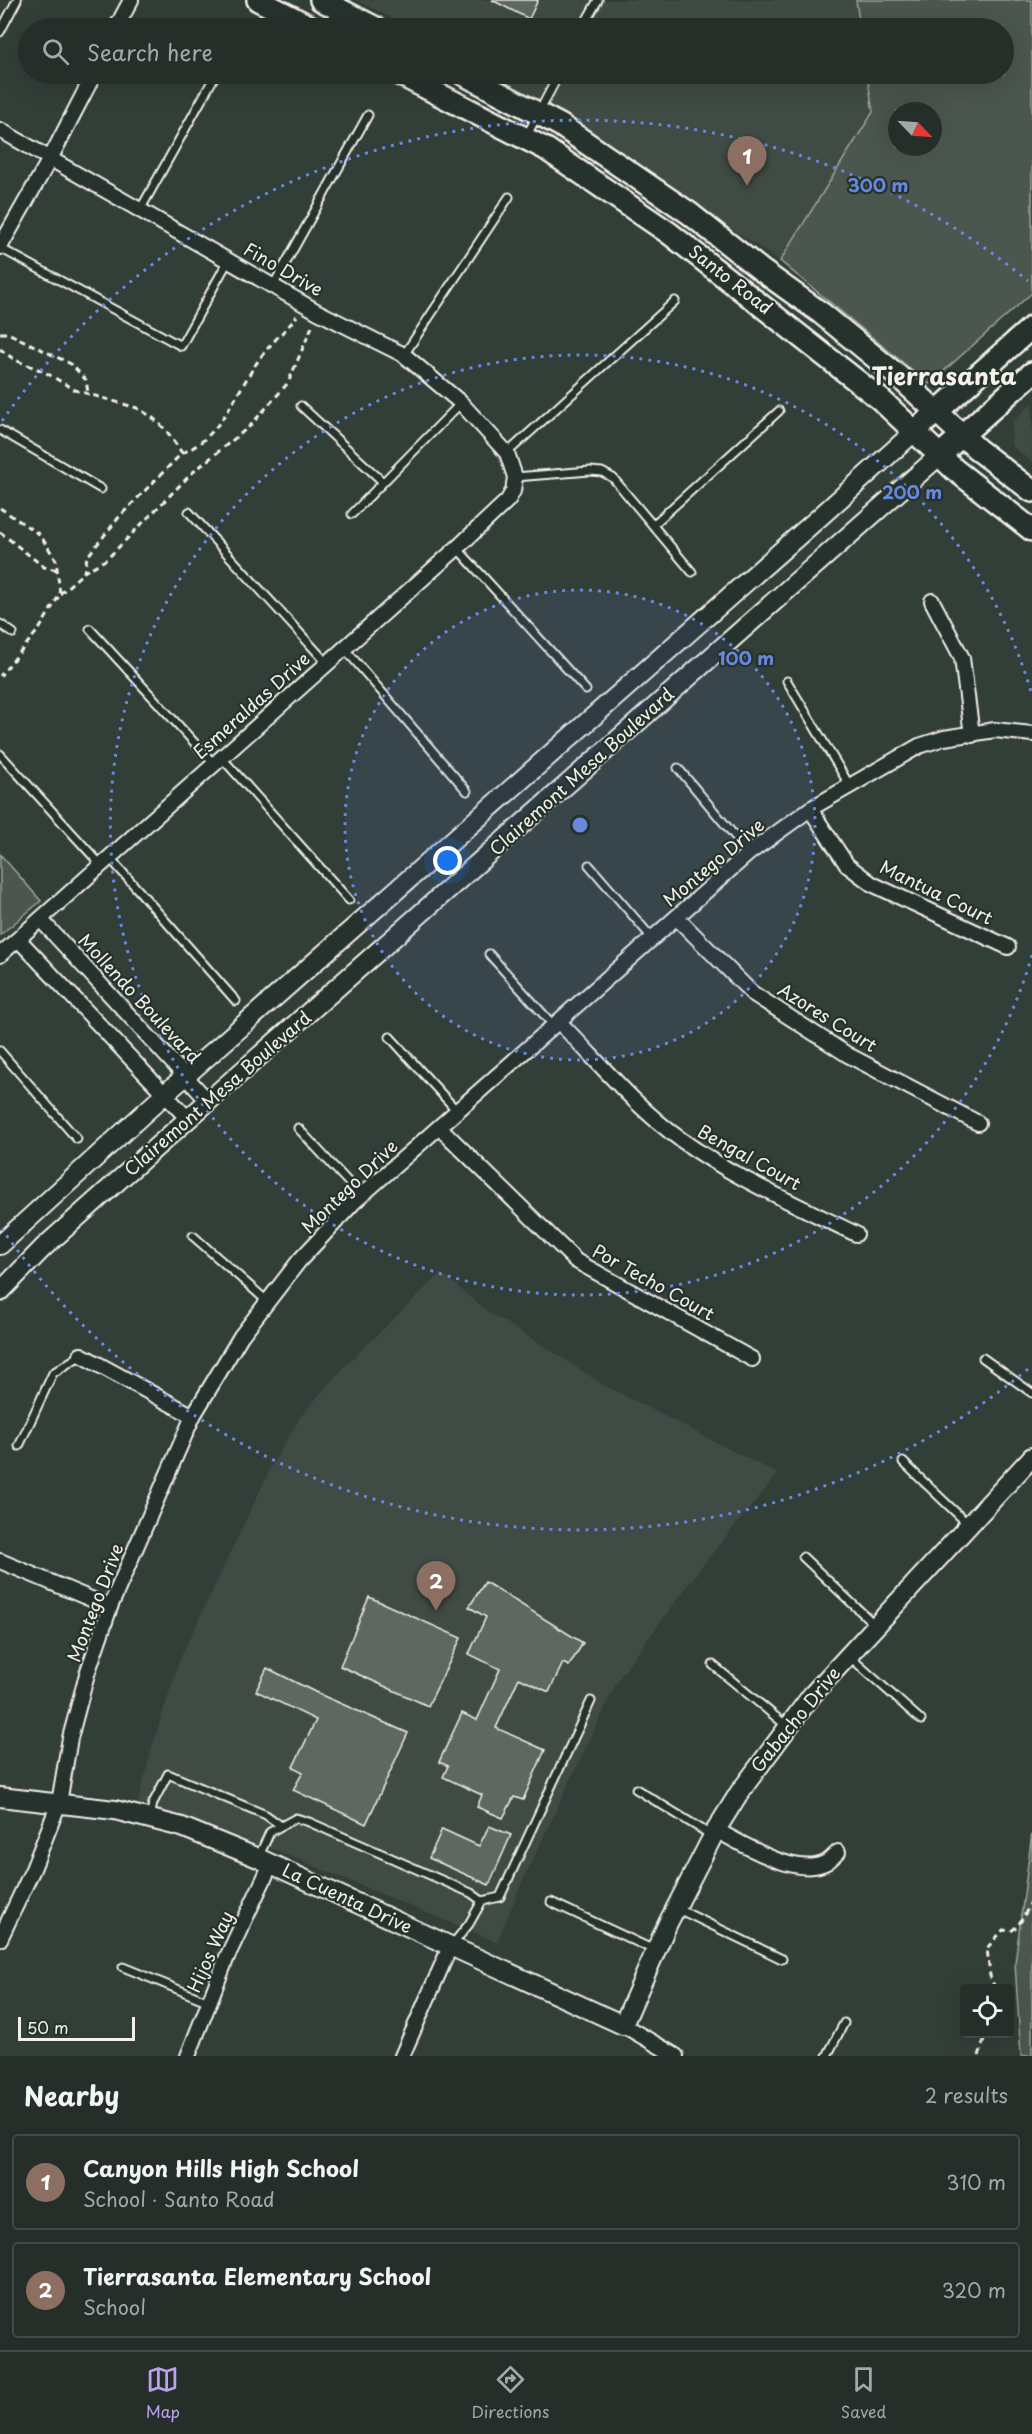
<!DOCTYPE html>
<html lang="en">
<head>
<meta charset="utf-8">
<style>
	body { margin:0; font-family:"Playpen Sans",sans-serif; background:#323a36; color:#f1f3f6 }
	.controls { position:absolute; right:18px; bottom:18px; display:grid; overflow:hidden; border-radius:6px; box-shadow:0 6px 24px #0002 }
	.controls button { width:54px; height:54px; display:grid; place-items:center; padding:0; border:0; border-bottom:2px solid #424a47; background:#262e2a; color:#f1f3f6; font:30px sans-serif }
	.compass { position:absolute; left:888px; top:102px; width:54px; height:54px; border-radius:50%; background:#262e2a; box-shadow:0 6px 24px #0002; rotate:115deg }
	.scale { position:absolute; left:18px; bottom:15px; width:117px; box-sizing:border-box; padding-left:6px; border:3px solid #f4f1e8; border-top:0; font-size:16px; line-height:21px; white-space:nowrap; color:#f4f1e8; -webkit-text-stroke:4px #26332d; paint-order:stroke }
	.you { position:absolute; left:448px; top:861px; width:21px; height:21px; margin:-15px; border:4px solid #fff; border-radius:50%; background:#1a73e8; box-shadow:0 0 0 9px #1a73e833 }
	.badge { display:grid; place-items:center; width:39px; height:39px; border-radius:50%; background:#bca0f2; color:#fff; font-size:20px; font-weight:700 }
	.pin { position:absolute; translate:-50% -50px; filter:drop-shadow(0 2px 3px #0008) }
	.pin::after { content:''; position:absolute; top:32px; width:21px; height:18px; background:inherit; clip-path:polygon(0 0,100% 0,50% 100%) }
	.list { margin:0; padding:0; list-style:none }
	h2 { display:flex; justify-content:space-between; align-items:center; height:78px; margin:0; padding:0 24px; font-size:26px }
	h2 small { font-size:20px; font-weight:400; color:#a4a8a8 }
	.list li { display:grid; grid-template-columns:39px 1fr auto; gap:18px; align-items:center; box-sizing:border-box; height:96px; margin:0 12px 12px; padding:0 12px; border:2px solid #424a47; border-radius:6px }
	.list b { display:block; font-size:22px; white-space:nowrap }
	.list p { margin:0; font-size:20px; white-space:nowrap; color:#a4a8a8 }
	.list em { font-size:20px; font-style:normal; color:#a4a8a8 }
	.icon { flex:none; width:33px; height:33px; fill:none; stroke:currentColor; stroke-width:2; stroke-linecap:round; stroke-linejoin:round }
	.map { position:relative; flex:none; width:1032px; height:2056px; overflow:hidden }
	.search { position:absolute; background:#262e2a; box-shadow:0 6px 24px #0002; left:18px; right:18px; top:18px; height:66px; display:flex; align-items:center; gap:15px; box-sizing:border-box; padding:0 21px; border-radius:33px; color:#a4a8a8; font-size:22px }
	.sheet { height:294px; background:#262e2a }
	nav { display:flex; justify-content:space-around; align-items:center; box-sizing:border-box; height:84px; border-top:2px solid #424a47; background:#262e2a; font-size:16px; color:#a4a8a8 }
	nav a { display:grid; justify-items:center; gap:3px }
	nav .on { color:#bca0f2 }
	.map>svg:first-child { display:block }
	.built { fill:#404b44 }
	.green { fill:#4c564f; stroke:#a0a49c; stroke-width:1.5; fill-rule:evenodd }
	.building { fill:#5f6861; stroke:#f4f1e8; stroke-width:1.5 }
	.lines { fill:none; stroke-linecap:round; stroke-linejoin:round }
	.lane-casing { stroke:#f4f1e8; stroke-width:11 }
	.street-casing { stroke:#f4f1e8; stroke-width:18 }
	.secondary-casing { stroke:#f4f1e8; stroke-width:22 }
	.primary-casing { stroke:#f4f1e8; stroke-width:26 }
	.path { stroke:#f4f1e8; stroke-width:3; stroke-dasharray:6 4.5; stroke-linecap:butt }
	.lane { stroke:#26332d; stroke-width:7 }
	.street { stroke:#26332d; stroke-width:14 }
	.secondary { stroke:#26332d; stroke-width:18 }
	.primary { stroke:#26332d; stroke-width:21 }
	.ring { fill:none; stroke:#6887de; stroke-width:3; stroke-dasharray:3 6 }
	.labels { text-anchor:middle; stroke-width:4.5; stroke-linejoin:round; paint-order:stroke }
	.street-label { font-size:18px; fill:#f4f1e8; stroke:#26332d }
	.district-label { font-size:24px; font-weight:bold; fill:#f4f1e8; stroke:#26332d }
	.centre { fill:#6887de; stroke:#26332d; stroke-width:3 }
	.ring-label { font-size:18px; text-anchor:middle; font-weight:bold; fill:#6887de; stroke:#26332d; stroke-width:4.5; stroke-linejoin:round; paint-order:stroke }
</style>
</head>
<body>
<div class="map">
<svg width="1032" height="2056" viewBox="0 0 1032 2056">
	<rect width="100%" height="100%" fill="#323e38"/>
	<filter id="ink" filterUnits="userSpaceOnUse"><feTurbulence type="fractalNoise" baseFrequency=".0167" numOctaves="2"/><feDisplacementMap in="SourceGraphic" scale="12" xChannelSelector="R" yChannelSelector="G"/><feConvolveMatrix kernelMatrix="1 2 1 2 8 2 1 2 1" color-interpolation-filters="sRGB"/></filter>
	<g filter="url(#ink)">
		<g class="built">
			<path d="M356,0H856L860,28H412Z"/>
			<path d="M497,74H867L873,111L780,261Z"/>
			<path d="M1032,402V462L1011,445L1012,423Z"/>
			<path d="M441,1273L488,1312L538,1342L602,1384L778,1474L706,1561L619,1678L523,1880L497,1942L280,1852L137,1806L153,1744L179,1661L273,1463L301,1416L342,1369Z"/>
		</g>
		<g class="green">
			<path d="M856,0H1032V293L929,384L780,261L873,112L867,74H1004V28H860ZM897,111H933V147H897Z"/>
			<path d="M0,854L41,901L0,935Z"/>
			<path d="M1032,1833V2056H1021L1015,1963Z"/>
		</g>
		<g class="building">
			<path d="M492,0H538L529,19Z"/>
			<path d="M485,1582L583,1643L569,1666L563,1663L549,1692L519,1678L496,1728L545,1750L523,1800L514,1797L503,1818L477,1807L482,1795L443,1777L448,1766L439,1762L462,1713L477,1720L500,1669L469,1654L486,1617L469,1607Z"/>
			<path d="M369,1597L461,1638L428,1706L340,1666Z"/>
			<path d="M267,1668L319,1694L408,1733L366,1824L293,1790L303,1772L293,1767L316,1720L256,1691Z"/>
			<path d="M489,1826L511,1835L489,1885L429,1858L442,1829L479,1846Z"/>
		</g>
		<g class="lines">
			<defs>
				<g id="lane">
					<path d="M582,28L598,0"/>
					<path d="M0,32L17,0"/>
					<path d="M527,135L559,74"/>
					<path d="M140,210L216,74"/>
					<path d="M0,248L181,346L228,261"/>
					<path d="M273,286L368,115"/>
					<path d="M404,355L509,197"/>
					<path d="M301,406L383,482"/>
					<path d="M0,430L101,489"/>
					<path d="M507,453L675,301"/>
					<path d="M515,477L590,471L602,472L613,478L692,572"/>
					<path d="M189,512L327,663"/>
					<path d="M352,514L461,403"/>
					<path d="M653,525L779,411"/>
					<path d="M457,548L586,690"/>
					<path d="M0,624L13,633"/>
					<path d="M90,629L214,764"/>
					<path d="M344,648L467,791"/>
					<path d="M787,681L850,786"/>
					<path d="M0,754L101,865"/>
					<path d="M222,758L349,900"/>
					<path d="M678,768L749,853"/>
					<path d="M110,858L236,1001"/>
					<path d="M589,865L653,939"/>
					<path d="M489,954L554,1026"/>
					<path d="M390,1037L458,1112"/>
					<path d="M0,1051L77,1139"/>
					<path d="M298,1128L361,1196"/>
					<path d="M193,1236L268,1302"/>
					<path d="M983,1358L1032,1393"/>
					<path d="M19,1446L53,1373L81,1355"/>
					<path d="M903,1462L969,1525"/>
					<path d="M803,1557L876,1626"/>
					<path d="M850,1657L921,1720"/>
					<path d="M713,1665L788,1727"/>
					<path d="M636,1789L711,1835"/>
					<path d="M150,1818L153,1803L168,1774L266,1815L280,1825"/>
					<path d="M258,1858L270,1832L296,1818L309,1822L471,1893L482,1901L469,1924L452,1945"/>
					<path d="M482,1901L500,1897L591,1701"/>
					<path d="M551,1902L654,1950"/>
					<path d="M676,1908L782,1959"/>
					<path d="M123,1967L209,2002"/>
					<path d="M827,2056L844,2023"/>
				</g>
				<g id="street">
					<path d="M116,28L131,0"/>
					<path d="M0,130L318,312L404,355L461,403L507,453L515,477L513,491L508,500L457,548L0,955"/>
					<path d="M0,247L51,157L94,74"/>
					<path d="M932,601L962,658L972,735"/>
					<path d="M810,809L847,865L872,884L1008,947"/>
					<path d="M677,918L752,993L848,1055L978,1123"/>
					<path d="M41,920L209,1102"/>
					<path d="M19,940L189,1120"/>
					<path d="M559,1022C596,1059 637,1109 680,1139C734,1178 797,1205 856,1234"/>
					<path d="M440,1128L576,1261L752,1359"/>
					<path d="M81,1355L193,1416"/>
					<path d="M0,1561L110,1607"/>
					<path d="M716,1830C743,1844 797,1879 827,1862C831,1859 835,1855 838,1852"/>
					<path d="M0,1939L33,1869L59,1803L70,1738L87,1674L110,1607L193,1416L241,1336L299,1261L354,1202L749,853L810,809L919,746L944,738L995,730L1032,734"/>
					<path d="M623,2025L676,2056"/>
					<path d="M188,2056L227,1957L271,1864"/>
					<path d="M402,2056L450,1947"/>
				</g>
				<g id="secondary">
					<path d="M0,1245L165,1094L822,515L914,432"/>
					<path d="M0,1292L44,1247L119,1180L940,455"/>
					<path d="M0,1797L115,1810L182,1827L258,1858L623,2025L668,1923L716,1830L739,1793L812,1695L1032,1457"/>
				</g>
				<g id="primary">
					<path d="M258,0L313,28"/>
					<path d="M321,0L376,28"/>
					<path d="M399,74L546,149L669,233L880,399L954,469L1032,530"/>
					<path d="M463,74L560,125L689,213L761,270L821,313L898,376L977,449L1032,491"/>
					<path d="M914,432L1032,327"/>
					<path d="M940,455L1032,373"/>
				</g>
			</defs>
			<use href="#lane" class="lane-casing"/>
			<use href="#street" class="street-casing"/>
			<use href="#secondary" class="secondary-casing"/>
			<use href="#primary" class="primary-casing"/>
			<g class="path">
				<path d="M0,333H8L71,364L86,380L88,393"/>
				<path d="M0,349L15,360L43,371L75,390L137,408L152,417L166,430L182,453L120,516L87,557L84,572"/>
				<path d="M182,453C226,436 239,380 269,347C278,336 288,328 297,316"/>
				<path d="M0,508L40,535L56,560L60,594L40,628L0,676"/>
				<path d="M0,532L44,567L58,570"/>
				<path d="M60,594L84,572L107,559L192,473L250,426L288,383L313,324"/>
				<path d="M995,1988L990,1976L987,1948L1003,1930L1011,1931C1022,1924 1026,1911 1032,1900"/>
				<path d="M979,2056L986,2034"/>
			</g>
			<use href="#lane" class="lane"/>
			<use href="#street" class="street"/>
			<use href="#secondary" class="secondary"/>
			<use href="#primary" class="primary"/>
		</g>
	</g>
	<circle cx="580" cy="825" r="235" fill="#6887de" fill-opacity=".12"/>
	<g class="ring">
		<circle cx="580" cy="825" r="235"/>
		<path d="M1032 955A470 470 0 1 1 1032 695"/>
		<path d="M1028 1369A705 705 0 0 1 2 1229M2 421A705 705 0 0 1 1028 281"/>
	</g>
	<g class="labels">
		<g class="street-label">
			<text transform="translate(283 270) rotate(30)" y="6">Fino Drive</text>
			<text transform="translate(730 280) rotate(38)" y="6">Santo Road</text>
			<text transform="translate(252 706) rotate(-42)" y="6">Esmeraldas Drive</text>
			<text transform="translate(582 772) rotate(-42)" y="6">Clairemont Mesa Boulevard</text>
			<text transform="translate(714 863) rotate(-40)" y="6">Montego Drive</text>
			<text transform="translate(936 893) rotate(26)" y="6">Mantua Court</text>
			<text transform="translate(139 999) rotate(47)" y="6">Mollendo Boulevard</text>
			<text transform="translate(827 1018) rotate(32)" y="6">Azores Court</text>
			<text transform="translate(218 1094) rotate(-41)" y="6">Clairemont Mesa Boulevard</text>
			<text transform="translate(749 1158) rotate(29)" y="6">Bengal Court</text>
			<text transform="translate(350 1187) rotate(-44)" y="6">Montego Drive</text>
			<text transform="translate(653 1283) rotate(29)" y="6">Por Techo Court</text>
			<text transform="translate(96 1603) rotate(-69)" y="6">Montego Drive</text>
			<text transform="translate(796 1720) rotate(-51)" y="6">Gabacho Drive</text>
			<text transform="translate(347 1899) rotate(25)" y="6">La Cuenta Drive</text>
			<text transform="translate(211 1952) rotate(-66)" y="6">Hijos Way</text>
		</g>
		<g class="district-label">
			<text x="944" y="385">Tierrasanta</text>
		</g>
	</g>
	<circle cx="580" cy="825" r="9" class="centre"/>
	<g class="ring-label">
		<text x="878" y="192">300 m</text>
		<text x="912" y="499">200 m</text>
		<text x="746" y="665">100 m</text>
	</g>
</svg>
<div class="controls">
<button><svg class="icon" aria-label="locate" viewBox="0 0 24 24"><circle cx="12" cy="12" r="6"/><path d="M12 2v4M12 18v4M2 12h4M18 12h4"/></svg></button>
</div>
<svg class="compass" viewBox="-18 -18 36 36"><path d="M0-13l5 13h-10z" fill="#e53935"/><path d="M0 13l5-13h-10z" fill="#a4a8a8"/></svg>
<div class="scale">50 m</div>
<div class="you"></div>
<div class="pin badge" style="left:747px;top:186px;background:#8d6e63">1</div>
<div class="pin badge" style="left:436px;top:1611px;background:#8d6e63">2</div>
<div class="search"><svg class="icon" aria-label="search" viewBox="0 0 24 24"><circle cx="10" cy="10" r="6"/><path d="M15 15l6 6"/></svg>Search here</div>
</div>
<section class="sheet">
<h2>Nearby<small>2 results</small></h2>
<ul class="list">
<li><span class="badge" style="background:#8d6e63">1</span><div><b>Canyon Hills High School</b><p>School · Santo Road</p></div><em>310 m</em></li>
<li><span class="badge" style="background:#8d6e63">2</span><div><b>Tierrasanta Elementary School</b><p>School</p></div><em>320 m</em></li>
</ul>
</section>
<nav>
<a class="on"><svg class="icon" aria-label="map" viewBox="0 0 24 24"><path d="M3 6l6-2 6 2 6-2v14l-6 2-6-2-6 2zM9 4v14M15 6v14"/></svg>Map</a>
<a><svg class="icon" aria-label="directions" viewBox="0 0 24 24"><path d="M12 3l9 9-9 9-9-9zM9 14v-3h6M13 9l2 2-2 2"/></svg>Directions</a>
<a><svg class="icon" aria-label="saved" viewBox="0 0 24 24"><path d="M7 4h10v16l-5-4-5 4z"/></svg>Saved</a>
</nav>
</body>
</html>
